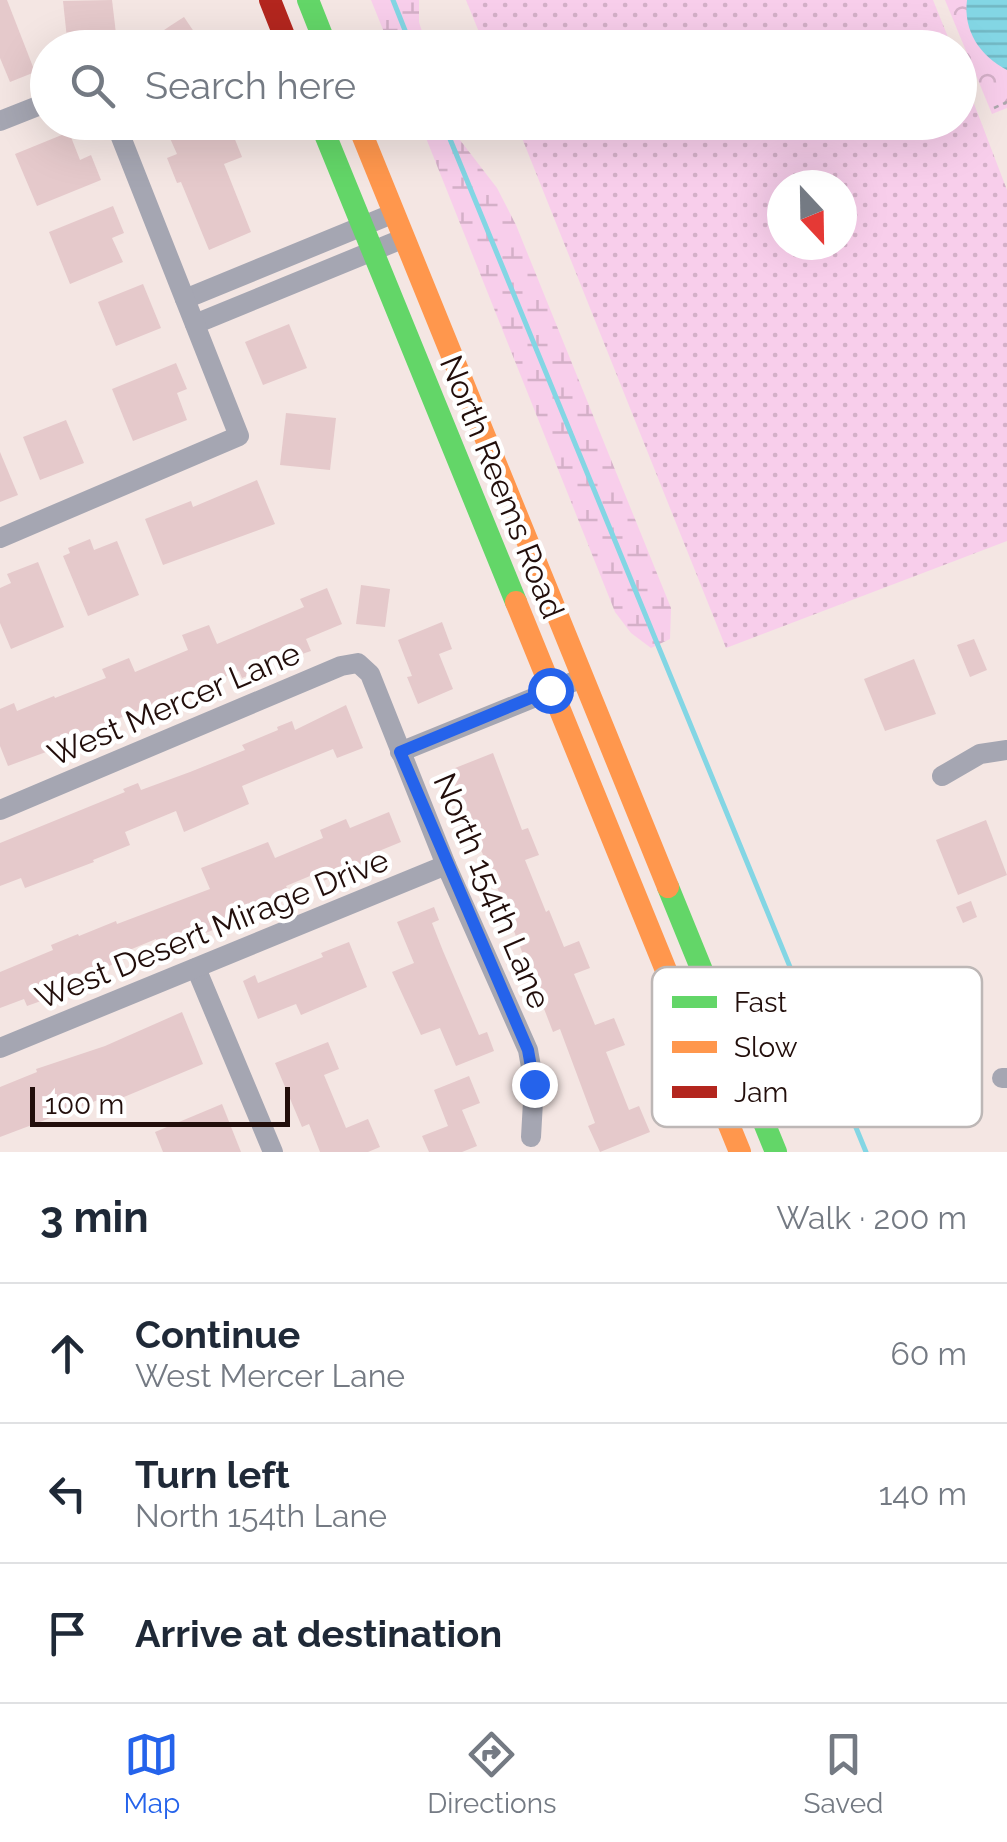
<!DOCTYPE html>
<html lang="en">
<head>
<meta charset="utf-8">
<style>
	body { margin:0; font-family:Raleway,sans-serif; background:#f2f2f3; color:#1f2937 }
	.compass { position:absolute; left:767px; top:170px; width:90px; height:90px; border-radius:50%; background:#fff; box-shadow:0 10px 40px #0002; rotate:158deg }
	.scale { position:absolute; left:30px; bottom:25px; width:260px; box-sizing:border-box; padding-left:10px; border:5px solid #220e0b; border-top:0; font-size:28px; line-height:35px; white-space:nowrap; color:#220e0b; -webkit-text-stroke:8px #fff; paint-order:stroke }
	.stop { position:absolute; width:30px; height:30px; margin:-22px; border:8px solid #2563eb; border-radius:50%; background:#fff }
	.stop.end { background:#2563eb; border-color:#fff; box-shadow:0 2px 10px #0008 }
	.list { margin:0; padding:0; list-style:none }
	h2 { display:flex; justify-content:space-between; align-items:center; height:130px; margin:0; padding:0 40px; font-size:42px }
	h2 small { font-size:32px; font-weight:400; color:#747a83 }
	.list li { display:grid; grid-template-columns:65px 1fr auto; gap:30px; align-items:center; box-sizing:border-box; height:140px; padding:0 40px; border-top:2px solid #e0e1e3 }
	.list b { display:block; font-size:38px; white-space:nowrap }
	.list p { margin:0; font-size:32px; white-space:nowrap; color:#747a83 }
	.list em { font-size:32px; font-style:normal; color:#747a83 }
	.icon { flex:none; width:55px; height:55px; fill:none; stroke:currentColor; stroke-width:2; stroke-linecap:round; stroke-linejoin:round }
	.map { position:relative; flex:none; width:1007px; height:1152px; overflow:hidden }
	.search { position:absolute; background:#fff; box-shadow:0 10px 40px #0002; left:30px; right:30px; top:30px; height:110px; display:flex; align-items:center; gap:25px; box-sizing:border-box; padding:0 35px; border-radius:55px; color:#747a83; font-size:38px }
	.sheet { height:550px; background:#fff }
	nav { display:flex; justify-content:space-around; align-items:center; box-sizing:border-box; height:140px; border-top:2px solid #e0e1e3; background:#fff; font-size:28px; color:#747a83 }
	nav a { display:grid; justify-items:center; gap:5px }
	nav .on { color:#2563eb }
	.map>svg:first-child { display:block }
	.grass { fill:url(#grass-dots); fill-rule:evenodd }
	.wetland { fill:url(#wetland-marsh) }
	.park { fill:url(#park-crowns) }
	.water { fill:url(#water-rules) }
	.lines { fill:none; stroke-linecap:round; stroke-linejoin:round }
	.stream { stroke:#83d6e4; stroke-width:5 }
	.building { fill:#e5c9cb }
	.path { stroke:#ada8ad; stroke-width:2.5; stroke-dasharray:5 5; stroke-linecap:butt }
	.street { stroke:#a5a6b2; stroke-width:20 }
	.fast { stroke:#63d668; stroke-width:22 }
	.slow { stroke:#ff974d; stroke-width:22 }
	.jam { stroke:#b3261e; stroke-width:22 }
	.route { stroke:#2563eb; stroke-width:12 }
	.labels { text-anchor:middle; stroke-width:9; stroke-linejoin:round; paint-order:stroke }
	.street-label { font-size:32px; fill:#220e0b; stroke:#fff }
	.key { fill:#fff; stroke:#bdb7b6; stroke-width:2.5 }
	.key-label { font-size:28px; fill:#220e0b }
</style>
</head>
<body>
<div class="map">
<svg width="1007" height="1152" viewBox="0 0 1007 1152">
	<defs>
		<pattern id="grass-dots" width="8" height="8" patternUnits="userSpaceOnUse" patternTransform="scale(2.5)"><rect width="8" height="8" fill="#f8ceeb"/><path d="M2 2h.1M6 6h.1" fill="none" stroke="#d4b0c8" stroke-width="1.8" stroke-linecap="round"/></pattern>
		<pattern id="wetland-marsh" width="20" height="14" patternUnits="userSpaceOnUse" patternTransform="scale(2.5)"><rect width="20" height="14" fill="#f8ceeb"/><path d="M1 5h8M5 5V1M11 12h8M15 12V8" fill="none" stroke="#d4b0c8"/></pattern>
		<pattern id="park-crowns" width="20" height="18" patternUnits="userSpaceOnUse" patternTransform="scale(2.5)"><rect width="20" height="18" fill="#f8ceeb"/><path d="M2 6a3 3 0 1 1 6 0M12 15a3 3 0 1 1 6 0" fill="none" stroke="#d4b0c8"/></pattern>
		<pattern id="water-rules" width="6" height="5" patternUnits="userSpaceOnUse" patternTransform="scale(2.5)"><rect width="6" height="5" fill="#83d6e4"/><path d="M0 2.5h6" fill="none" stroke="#71b6c2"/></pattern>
	</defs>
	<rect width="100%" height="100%" fill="#f4e6e3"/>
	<g class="grass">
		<path d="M466,0H933L952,47H485Z"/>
		<path d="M960,67L1007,190V541L726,648L516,123L960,122ZM782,185H842V245H782Z"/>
	</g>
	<g class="wetland">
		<path d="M371,0H419V22L427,47H390Z"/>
		<path d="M420,123H453L460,140L497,188L516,225L671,608L670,639L651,648L631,633L615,612Z"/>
	</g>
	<path class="park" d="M945,0H1007V108L992,114Z"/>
	<path class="water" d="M967,0H1007V70C980,56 963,31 967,0Z"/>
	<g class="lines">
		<g class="stream">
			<path d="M393,0L412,48"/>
			<path d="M443,122L866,1152"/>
		</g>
	</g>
	<g class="building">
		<path d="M0,0H7L35,72L10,82L0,58Z"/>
		<path d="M112,0L117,42L68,48L63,1Z"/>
		<path d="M184,17L205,48H138L170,26Z"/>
		<path d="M175,122H228L242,157L224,164L251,232L209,250L181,182L177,183L167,158L177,154L165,127Z"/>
		<path d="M69,132L80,160L91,155L101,180L37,206L15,154Z"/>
		<path d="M113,206L124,233L112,238L123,262L70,284L49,232Z"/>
		<path d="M143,284L161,328L116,346L98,302Z"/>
		<path d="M289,324L307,368L263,385L245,342Z"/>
		<path d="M176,363L187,389L177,393L187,420L133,441L112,389Z"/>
		<path d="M286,413L336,418L330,470L280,465Z"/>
		<path d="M66,420L84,463L40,480L23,437Z"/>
		<path d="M0,452L18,495L0,502Z"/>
		<path d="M257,480L275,524L163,565L145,519L191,501L193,507Z"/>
		<path d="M90,539L94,550L117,541L139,595L88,616L63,556L70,553L68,548Z"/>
		<path d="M38,562L64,627L11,649L0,623V588L11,583L7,574Z"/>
		<path d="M361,585L390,589L385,627L356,624Z"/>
		<path d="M327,588L342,624L306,639L311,651L296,656L292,645L251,662L255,673L242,678L239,671L112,721L114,727L8,766L0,746V709L14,703L17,711L54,696L55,698L106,678L102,669L129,658L135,672L188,650L182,635L209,625L217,644L304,607L300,599Z"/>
		<path d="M442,622L452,649L439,654L453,689L418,704L407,677L412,676L398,640Z"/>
		<path d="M974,639L987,670L970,677L957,645Z"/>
		<path d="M914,659L936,714L885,731L864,679Z"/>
		<path d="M346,705L363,748L337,758L333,749L242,786L249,804L184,832L176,811L125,832L130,845L93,860L94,862L25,888L21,878L0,886V843L125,792L123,789L138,783L141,790L190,772L245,750L242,745L278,730L277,727L292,721L295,730Z"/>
		<path d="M493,753L522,830L528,828L539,855L525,860L546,912L549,910L564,947L579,941L590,968L574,974L595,1025L614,1018L625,1045L606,1052L629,1110L639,1106L650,1132L600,1152L588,1126L595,1123L560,1029L553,1032L492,874L445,772Z"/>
		<path d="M389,812L401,842L362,858L364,863L314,885L310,876L286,886L289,892L211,924L213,930L161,951L156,939L127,951L130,957L102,969L101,965L37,990L41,1001L27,1006L24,999L0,1008V972L53,950L51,945L78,934L79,936L116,921L117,924L210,889L201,868L268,842L275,858L323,838L320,830L346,819L350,828Z"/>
		<path d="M986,820L1007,875L958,895L936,840Z"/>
		<path d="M971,901L977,917L963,923L956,907Z"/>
		<path d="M434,907L439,920L432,923L443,951L479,1035L487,1032L494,1051L456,1066L440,1028L421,1035L392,972L414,963L397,922Z"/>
		<path d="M349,942L367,987L301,1015L296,1004L258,1019L243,981L255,975L258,983L323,957L321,953Z"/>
		<path d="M182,1012L203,1064L100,1107L98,1100L0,1137V1087L37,1072L36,1069L105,1046Z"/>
		<path d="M328,1042L339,1069L324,1075L346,1128L368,1119L380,1147L368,1152H320L309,1124L302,1127L275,1063Z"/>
		<path d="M469,1076L480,1103L462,1110L477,1146L462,1152H429L422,1136L448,1126L434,1090Z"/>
		<path d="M222,1104L241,1152H163L155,1132Z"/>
	</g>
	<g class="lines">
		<path class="path" d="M994,108L1007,102"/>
		<g class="street">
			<path d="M0,121L48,102"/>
			<path d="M185,299L392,214"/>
			<path d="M195,324L402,239"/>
			<path d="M0,538L239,436L115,122"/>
			<path d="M400,752L580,679"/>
			<path d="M942,776L980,754L1007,750"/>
			<path d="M0,810L341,666L358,663L370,674L446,865L528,1050L534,1084L531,1137"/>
			<path d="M196,968L273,1152"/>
			<path d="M0,1048L446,865"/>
			<path d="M1002,1078H1007"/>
		</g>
		<g class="fast">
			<path d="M308,0L327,48"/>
			<path d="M320,122L516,602"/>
			<path d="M668,887L776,1152"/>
		</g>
		<g class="slow">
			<path d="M357,122L668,887"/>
			<path d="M516,602L740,1152"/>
		</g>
		<path class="jam" d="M270,0L289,48"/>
	</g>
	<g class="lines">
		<path class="route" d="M534,1084L528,1050L400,752L550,690"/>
	</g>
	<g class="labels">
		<g class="street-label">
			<text transform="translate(502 487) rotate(68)" y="11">North Reems Road</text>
			<text transform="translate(174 704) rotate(-23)" y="11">West Mercer Lane</text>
			<text transform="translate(492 891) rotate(67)" y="11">North 154th Lane</text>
			<text transform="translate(212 929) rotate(-22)" y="11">West Desert Mirage Drive</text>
		</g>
	</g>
	<rect x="652" y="967" width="330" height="160" rx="15" class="key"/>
	<rect x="672" y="996" width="45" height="12" fill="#63d668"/>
	<rect x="672" y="1041" width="45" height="12" fill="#ff974d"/>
	<rect x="672" y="1086" width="45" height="12" fill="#b3261e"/>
	<g class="key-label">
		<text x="734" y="1012">Fast</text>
		<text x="734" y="1057">Slow</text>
		<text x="734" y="1102">Jam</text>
	</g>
</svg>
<svg class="compass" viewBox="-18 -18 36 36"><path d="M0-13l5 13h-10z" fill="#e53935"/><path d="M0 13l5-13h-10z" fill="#747a83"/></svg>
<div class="scale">100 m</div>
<div class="stop" style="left:550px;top:690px"></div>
<div class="stop end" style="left:534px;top:1084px"></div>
<div class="search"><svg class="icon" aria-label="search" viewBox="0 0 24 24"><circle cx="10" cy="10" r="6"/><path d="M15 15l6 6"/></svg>Search here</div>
</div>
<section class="sheet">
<h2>3 min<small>Walk · 200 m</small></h2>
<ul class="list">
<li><svg class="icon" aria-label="ahead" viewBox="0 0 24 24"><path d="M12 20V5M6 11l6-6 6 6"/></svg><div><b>Continue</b><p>West Mercer Lane</p></div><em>60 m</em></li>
<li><svg class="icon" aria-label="left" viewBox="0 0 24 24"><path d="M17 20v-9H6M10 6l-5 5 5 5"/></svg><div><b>Turn left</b><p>North 154th Lane</p></div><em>140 m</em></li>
<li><svg class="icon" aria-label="arrive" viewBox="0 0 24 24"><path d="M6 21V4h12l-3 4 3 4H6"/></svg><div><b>Arrive at destination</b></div></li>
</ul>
</section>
<nav>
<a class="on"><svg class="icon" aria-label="map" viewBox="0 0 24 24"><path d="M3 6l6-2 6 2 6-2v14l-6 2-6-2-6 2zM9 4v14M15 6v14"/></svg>Map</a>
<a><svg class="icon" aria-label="directions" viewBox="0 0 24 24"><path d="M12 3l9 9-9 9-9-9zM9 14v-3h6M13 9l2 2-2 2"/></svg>Directions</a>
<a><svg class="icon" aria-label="saved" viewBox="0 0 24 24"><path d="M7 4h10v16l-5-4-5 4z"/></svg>Saved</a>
</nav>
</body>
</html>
